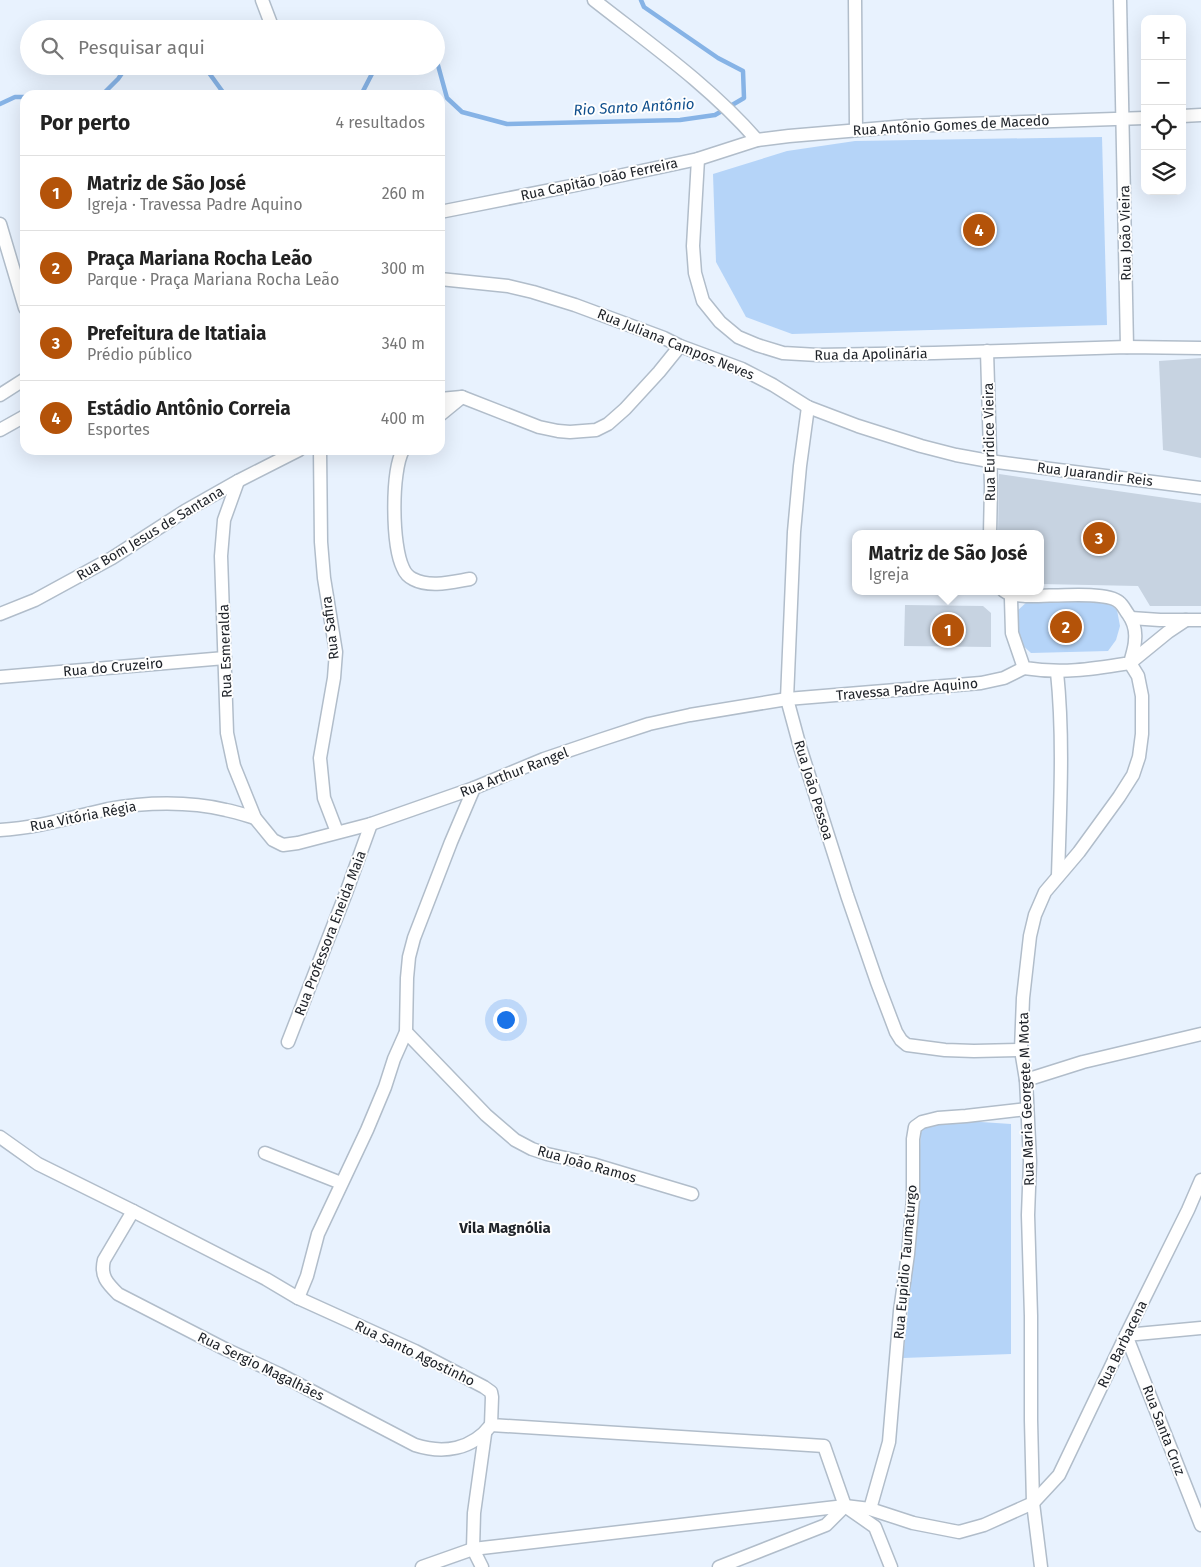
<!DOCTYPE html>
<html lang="pt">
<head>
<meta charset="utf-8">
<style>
	body { margin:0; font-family:"Fira Sans",sans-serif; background:#f2f2f2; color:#222 }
	.controls { position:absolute; right:15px; top:15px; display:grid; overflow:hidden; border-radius:10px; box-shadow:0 5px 20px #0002 }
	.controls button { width:45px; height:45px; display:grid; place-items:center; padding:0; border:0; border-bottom:1px solid #e0e0e0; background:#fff; color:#222; font:25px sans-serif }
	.you { position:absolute; left:505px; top:1019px; width:18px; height:18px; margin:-12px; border:4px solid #fff; border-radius:50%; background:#1a73e8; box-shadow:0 0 0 8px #1a73e833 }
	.badge { display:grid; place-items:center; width:32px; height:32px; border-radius:50%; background:#b45309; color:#fff; font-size:16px; font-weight:700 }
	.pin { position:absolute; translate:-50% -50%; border:2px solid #fff; box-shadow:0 1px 5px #0006 }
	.popup { position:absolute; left:852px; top:530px; width:192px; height:65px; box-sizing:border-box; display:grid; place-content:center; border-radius:10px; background:#fff; filter:drop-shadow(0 1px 4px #0005); font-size:16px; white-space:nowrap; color:#767676 }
	.popup b { font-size:19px; color:#222 }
	.popup::after { content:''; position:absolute; left:50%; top:100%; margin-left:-10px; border:10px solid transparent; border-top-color:#fff }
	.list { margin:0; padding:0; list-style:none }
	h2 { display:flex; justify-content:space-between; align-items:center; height:65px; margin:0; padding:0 20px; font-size:21px }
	h2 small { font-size:16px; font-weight:400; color:#767676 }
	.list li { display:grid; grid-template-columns:32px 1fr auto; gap:15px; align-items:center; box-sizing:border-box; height:75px; padding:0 20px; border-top:1px solid #e0e0e0 }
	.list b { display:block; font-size:19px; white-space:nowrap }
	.list p { margin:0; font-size:16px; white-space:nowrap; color:#767676 }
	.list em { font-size:16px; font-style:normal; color:#767676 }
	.icon { flex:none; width:28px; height:28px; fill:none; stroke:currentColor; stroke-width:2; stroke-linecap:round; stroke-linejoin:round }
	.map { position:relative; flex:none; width:1201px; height:1567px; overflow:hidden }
	.search { position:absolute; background:#fff; box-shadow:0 5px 20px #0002; left:20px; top:20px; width:425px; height:55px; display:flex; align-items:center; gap:12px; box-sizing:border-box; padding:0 18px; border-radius:28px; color:#767676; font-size:19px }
	.panel { position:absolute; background:#fff; box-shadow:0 5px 20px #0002; left:20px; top:90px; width:425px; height:365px; border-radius:15px }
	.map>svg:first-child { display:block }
	.green { fill:#b5d4f8 }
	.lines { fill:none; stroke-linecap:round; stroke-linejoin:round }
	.stream { stroke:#86b3e6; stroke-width:4.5 }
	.building { fill:#c7d3e1 }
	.street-casing { stroke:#b1bdca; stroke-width:15 }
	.street { stroke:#fff; stroke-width:12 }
	.labels { text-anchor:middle; stroke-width:4; stroke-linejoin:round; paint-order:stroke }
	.street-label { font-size:14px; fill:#20242a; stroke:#fefefe }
	.water-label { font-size:15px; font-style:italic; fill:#0e4e8c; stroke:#fefefe }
	.neighbourhood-label { font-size:15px; font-weight:bold; fill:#20242a; stroke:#fefefe }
</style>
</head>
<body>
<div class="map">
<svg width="1201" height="1567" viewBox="0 0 1201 1567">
	<rect width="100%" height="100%" fill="#e8f2fe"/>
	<g class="green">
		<path d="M1102,137L1107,325L792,334L746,317L716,262L713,174L787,151L855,141Z"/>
		<path d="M1028,601H1107L1117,610L1120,626L1116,640L1108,651L1031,653L1019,642L1016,612Z"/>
		<path d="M921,1118L1011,1124V1354L903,1358L918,1216Z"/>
	</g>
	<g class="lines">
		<g class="stream">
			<path d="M156,29L161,25L178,29"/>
			<path d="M436,58L447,98L462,112L507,124L680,120L715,115L744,98L743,71L718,58L644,7L641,0"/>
			<path d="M204,66L225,95"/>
			<path d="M53,95H55"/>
			<path d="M102,95L118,79L127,66"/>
			<path d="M361,95L376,66"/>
			<path d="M0,104L15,97H25"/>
		</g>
	</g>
	<g class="building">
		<path d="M1201,358V458L1163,450L1159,361Z"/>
		<path d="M999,474L1201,503V606H1150L1138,586L1040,584V534H998Z"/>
		<path d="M905,605L983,606L991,613V647L904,646Z"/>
	</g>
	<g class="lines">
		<defs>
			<g id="street">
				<path d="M262,0L273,29"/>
				<path d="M594,0C650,44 710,86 757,140"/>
				<path d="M855,0L856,129"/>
				<path d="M1120,0L1127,347"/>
				<path d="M1182,116L1201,115"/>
				<path d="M698,159L693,246L695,273L703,301L720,322L738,337L757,345L783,353L818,355L934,353L1127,347L1201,348"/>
				<path d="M440,212L576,185L698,159L757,140L789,136L907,126L1145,118"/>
				<path d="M0,224L25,308"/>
				<path d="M440,279L508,286L533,292L575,305L664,338L680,346L742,369L773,385L808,407L858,426L921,446L956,455L989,461L1201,488"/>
				<path d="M987,351L991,486L990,534"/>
				<path d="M0,395L25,379"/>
				<path d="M440,399L462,397L539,427L558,431L570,432L596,430L608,424L625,409L659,372L680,346"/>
				<path d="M808,407L800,466L794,532L787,699L800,747L847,895L877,982L896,1032L901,1040L907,1045L945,1050L974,1051L1021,1050"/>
				<path d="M440,415L462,397"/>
				<path d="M0,430L25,416"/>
				<path d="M320,450L321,542L324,578L336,652L334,678L320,758L324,798L337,832"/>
				<path d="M403,450C391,472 392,546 403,568C405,573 409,577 413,579C430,588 452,582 470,579"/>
				<path d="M238,481L224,520L221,556L227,733L234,766L255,818L273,840L283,845L298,843L371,824L474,788L544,759L600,740L649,724L690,715L787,699L981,683L1004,678L1024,668"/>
				<path d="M1004,591C1010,596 1019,595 1026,596C1046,597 1106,590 1119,602C1123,605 1125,610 1128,614C1133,621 1136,631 1135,640C1135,647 1132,655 1130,663C1092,669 1063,674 1024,668L1012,633L1011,599L1013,595"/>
				<path d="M0,614L35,600L112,558L185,511L238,481L299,450"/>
				<path d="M1131,618L1160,620H1201"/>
				<path d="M1057,672C1064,739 1060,808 1058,876"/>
				<path d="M0,677L225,658"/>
				<path d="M0,830C37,828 72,817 108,809C145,802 189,801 226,810C236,812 245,815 255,818"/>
				<path d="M406,1032L486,1115L515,1140L532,1149L547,1154L592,1164L692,1194"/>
				<path d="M288,1042L346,893L371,824"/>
				<path d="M1026,1080L1083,1062L1201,1034"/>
				<path d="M0,1137L38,1164L133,1211L266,1279L298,1298L415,1351L484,1387L491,1392L492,1397L491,1425L824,1446L845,1506L875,1527L891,1567"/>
				<path d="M265,1153L341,1183"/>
				<path d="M133,1211L104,1260C100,1276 107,1283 118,1294L225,1349L279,1374L415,1445C443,1454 472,1450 491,1425"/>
				<path d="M298,1298L307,1276L318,1234L367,1130L385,1087L394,1059L406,1032L407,978L409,957L414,938L451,842L474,788"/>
				<path d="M1201,1328L1126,1335L1201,1525"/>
				<path d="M870,1509L889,1442L900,1311L908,1254L913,1199V1139L915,1127L922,1122L938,1118L966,1116L1027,1109"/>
				<path d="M422,1567L473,1549L845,1506L870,1509L913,1523L959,1532L984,1525L1033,1503L1059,1475L1126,1335L1188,1210L1201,1180"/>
				<path d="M482,1567L473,1549L474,1513L485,1434"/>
				<path d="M719,1567L826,1525L845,1506"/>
				<path d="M1041,1567L1033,1503L1031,1420V1316L1028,1215L1030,1161L1026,1080L1021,1050L1023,998L1030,936L1035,915L1045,892L1079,852L1119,797L1133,775L1139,757L1142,734V696L1138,676L1130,663L1168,632L1186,620"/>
			</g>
		</defs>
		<use href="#street" class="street-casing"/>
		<use href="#street" class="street"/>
	</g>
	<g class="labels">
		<g class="street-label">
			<text transform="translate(951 125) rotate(-3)" y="5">Rua Antônio Gomes de Macedo</text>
			<text transform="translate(599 179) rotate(-12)" y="5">Rua Capitão João Ferreira</text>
			<text transform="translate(1125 233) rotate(-91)" y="5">Rua João Vieira</text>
			<text transform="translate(676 344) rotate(22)" y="5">Rua Juliana Campos Neves</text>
			<text transform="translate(871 354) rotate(-1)" y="5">Rua da Apolinária</text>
			<text transform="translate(989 442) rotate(-91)" y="5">Rua Euridice Vieira</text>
			<text transform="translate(1095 474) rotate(7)" y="5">Rua Juarandir Reis</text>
			<text transform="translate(150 533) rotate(-31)" y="5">Rua Bom Jesus de Santana</text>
			<text transform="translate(330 628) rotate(-97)" y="5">Rua Safira</text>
			<text transform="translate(225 651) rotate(-92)" y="5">Rua Esmeralda</text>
			<text transform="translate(113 667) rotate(-5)" y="5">Rua do Cruzeiro</text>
			<text transform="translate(907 689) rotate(-5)" y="5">Travessa Padre Aquino</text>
			<text transform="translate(514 772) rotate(-21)" y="5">Rua Arthur Rangel</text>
			<text transform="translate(814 790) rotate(73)" y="5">Rua João Pessoa</text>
			<text transform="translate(83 816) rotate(-11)" y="5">Rua Vitória Régia</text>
			<text transform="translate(330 933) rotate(-69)" y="5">Rua Professora Eneida Maia</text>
			<text transform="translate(1026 1099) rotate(-92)" y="5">Rua Maria Georgete M Mota</text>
			<text transform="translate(587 1164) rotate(16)" y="5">Rua João Ramos</text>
			<text transform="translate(905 1262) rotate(-85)" y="5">Rua Eupidio Taumaturgo</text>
			<text transform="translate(1122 1344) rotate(-64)" y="5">Rua Barbacena</text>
			<text transform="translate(415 1353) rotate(26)" y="5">Rua Santo Agostinho</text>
			<text transform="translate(261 1366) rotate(26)" y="5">Rua Sergio Magalhães</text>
			<text transform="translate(1164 1430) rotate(69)" y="5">Rua Santa Cruz</text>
		</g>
		<g class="water-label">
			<text transform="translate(634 107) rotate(-3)" y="5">Rio Santo Antônio</text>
		</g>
		<g class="neighbourhood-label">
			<text x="505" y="1233">Vila Magnólia</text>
		</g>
	</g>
</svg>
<div class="controls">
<button>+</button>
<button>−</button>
<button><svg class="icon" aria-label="locate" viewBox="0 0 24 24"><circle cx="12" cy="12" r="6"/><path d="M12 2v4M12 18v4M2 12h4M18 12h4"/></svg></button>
<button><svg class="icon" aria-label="layers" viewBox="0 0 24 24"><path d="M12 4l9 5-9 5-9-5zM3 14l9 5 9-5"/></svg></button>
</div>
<div class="you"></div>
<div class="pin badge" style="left:948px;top:630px">1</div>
<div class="popup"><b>Matriz de São José</b>Igreja</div>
<div class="pin badge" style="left:1066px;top:627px">2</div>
<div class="pin badge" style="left:1099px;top:538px">3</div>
<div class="pin badge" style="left:979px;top:230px">4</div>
<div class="search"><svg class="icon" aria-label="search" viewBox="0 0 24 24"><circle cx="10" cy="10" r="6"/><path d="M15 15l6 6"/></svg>Pesquisar aqui</div>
<section class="panel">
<h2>Por perto<small>4 resultados</small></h2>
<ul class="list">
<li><span class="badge">1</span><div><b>Matriz de São José</b><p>Igreja · Travessa Padre Aquino</p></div><em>260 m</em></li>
<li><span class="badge">2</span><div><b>Praça Mariana Rocha Leão</b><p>Parque · Praça Mariana Rocha Leão</p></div><em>300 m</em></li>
<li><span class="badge">3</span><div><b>Prefeitura de Itatiaia</b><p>Prédio público</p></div><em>340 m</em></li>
<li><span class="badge">4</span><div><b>Estádio Antônio Correia</b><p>Esportes</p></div><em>400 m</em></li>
</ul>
</section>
</div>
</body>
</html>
